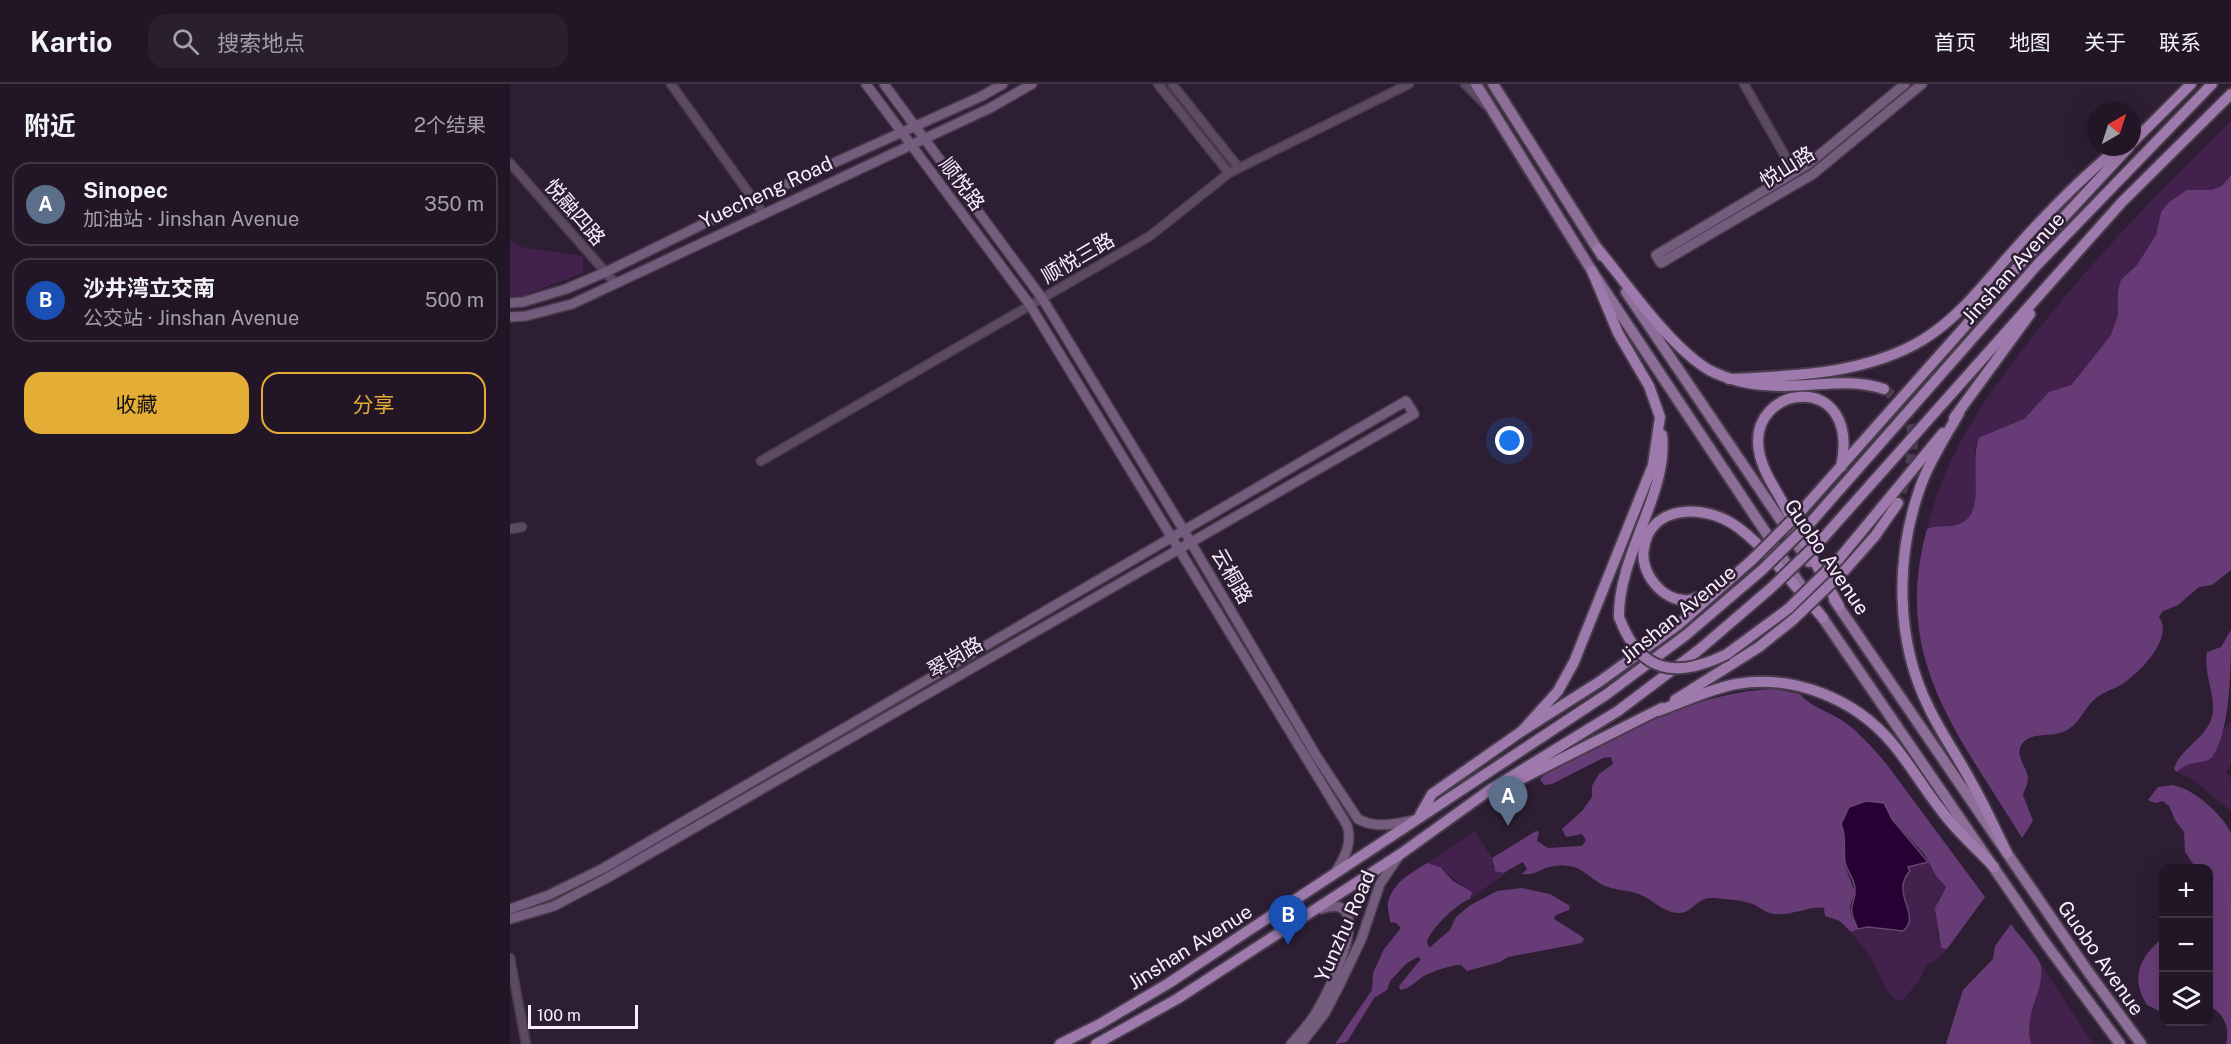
<!DOCTYPE html>
<html lang="zh">
<head>
<meta charset="utf-8">
<style>
	body { margin:0; font-family:"Public Sans","Noto Sans SC",sans-serif; background:#2a1f2e; color:#f1f3f6 }
	.controls { position:absolute; right:18px; bottom:18px; display:grid; overflow:hidden; border-radius:12px; box-shadow:0 6px 24px #0002 }
	.controls button { width:54px; height:54px; display:grid; place-items:center; padding:0; border:0; border-bottom:2px solid #3f3543; background:#221626; color:#f1f3f6; font:30px sans-serif }
	.compass { position:absolute; left:1577px; top:18px; width:54px; height:54px; border-radius:50%; background:#221626; box-shadow:0 6px 24px #0002; rotate:39deg }
	.scale { position:absolute; left:18px; bottom:15px; width:110px; box-sizing:border-box; padding-left:6px; border:3px solid #f8eefc; border-top:0; font-size:16px; line-height:21px; white-space:nowrap; color:#f8eefc; -webkit-text-stroke:4px #2d1e33; paint-order:stroke }
	.you { position:absolute; left:1000px; top:357px; width:21px; height:21px; margin:-15px; border:4px solid #fff; border-radius:50%; background:#1a73e8; box-shadow:0 0 0 9px #1a73e833 }
	.badge { display:grid; place-items:center; width:39px; height:39px; border-radius:50%; background:#e4ad35; color:#fff; font-size:20px; font-weight:700 }
	.pin { position:absolute; translate:-50% -50px; filter:drop-shadow(0 2px 3px #0008) }
	.pin::after { content:''; position:absolute; top:32px; width:21px; height:18px; background:inherit; clip-path:polygon(0 0,100% 0,50% 100%) }
	.list { margin:0; padding:0; list-style:none }
	h2 { display:flex; justify-content:space-between; align-items:center; height:78px; margin:0; padding:0 24px; font-size:26px }
	h2 small { font-size:20px; font-weight:400; color:#a29fa7 }
	.list li { display:grid; grid-template-columns:39px 1fr auto; gap:18px; align-items:center; box-sizing:border-box; height:84px; margin:0 12px 12px; padding:0 12px; border:2px solid #3f3543; border-radius:18px }
	.list b { display:block; font-size:22px; white-space:nowrap }
	.list p { margin:0; font-size:20px; white-space:nowrap; color:#a29fa7 }
	.list em { font-size:20px; font-style:normal; color:#a29fa7 }
	.actions { display:flex; gap:12px; padding:18px 24px }
	.actions a { flex:1; padding:14px 0; border:2px solid #e4ad35; border-radius:18px; text-align:center; font-size:21px; color:#e4ad35 }
	.actions .main { background:#e4ad35; color:#111 }
	.icon { flex:none; width:33px; height:33px; fill:none; stroke:currentColor; stroke-width:2; stroke-linecap:round; stroke-linejoin:round }
	.map { position:relative; flex:none; width:1721px; height:960px; overflow:hidden }
	header { display:flex; align-items:center; gap:36px; box-sizing:border-box; height:84px; padding:0 30px; background:#221626; border-bottom:2px solid #3f3543 }
	header strong { font-size:28px }
	nav { display:flex; gap:33px; margin-inline-start:auto; font-size:21px }
	.search { width:420px; height:54px; background:#2a1f2e; display:flex; align-items:center; gap:15px; box-sizing:border-box; padding:0 21px; border-radius:18px; color:#a29fa7; font-size:22px }
	main { display:flex }
	aside { flex:1; background:#221626 }
	.map>svg:first-child { display:block }
	.green { fill:#42214d }
	.forest { fill:#673c76 }
	.water { fill:#280034; stroke:#664770; stroke-width:1.5 }
	.lines { fill:none; stroke-linecap:round; stroke-linejoin:round }
	.trunk-tunnel { stroke:#4b3d51; stroke-width:10; stroke-dasharray:10 5; stroke-linecap:butt }
	.tertiary-casing { stroke:#473b4c; stroke-width:11 }
	.secondary-casing { stroke:#473b4c; stroke-width:12 }
	.primary-casing { stroke:#473b4c; stroke-width:14 }
	.trunk-casing { stroke:#473b4c; stroke-width:14 }
	.tertiary { stroke:#5b4a61; stroke-width:8 }
	.secondary { stroke:#745c7d; stroke-width:9 }
	.primary { stroke:#8d6e99; stroke-width:10 }
	.trunk { stroke:#9e7aac; stroke-width:10 }
	.trunk-bridge-casing { stroke:#473b4c; stroke-width:14; stroke-linecap:butt }
	.trunk-bridge { stroke:#9e7aac; stroke-width:10 }
	.labels { text-anchor:middle; stroke-width:5; stroke-linejoin:round; paint-order:stroke }
	.street-label { font-size:20px; fill:#f8eefc; stroke:#2d1e33 }
</style>
</head>
<body>
<header>
<strong>Kartio</strong>
<div class="search"><svg class="icon" aria-label="search" viewBox="0 0 24 24"><circle cx="10" cy="10" r="6"/><path d="M15 15l6 6"/></svg>搜索地点</div>
<nav><a>首页</a><a>地图</a><a>关于</a><a>联系</a></nav>
</header>
<main>
<aside>
<h2>附近<small>2个结果</small></h2>
<ul class="list">
<li><span class="badge" style="background:#5c6f8a">A</span><div><b>Sinopec</b><p>加油站 · Jinshan Avenue</p></div><em>350 m</em></li>
<li><span class="badge" style="background:#1a4fb4">B</span><div><b>沙井湾立交南</b><p>公交站 · Jinshan Avenue</p></div><em>500 m</em></li>
</ul>
<div class="actions"><a class="main">收藏</a><a>分享</a></div>
</aside>
<div class="map">
<svg width="1721" height="960" viewBox="0 0 1721 960">
	<rect width="100%" height="100%" fill="#2d1e33"/>
	<g class="green">
		<path d="M1721,37V91L1712,102L1701,106L1677,107L1658,119L1651,128L1646,151L1627,181L1611,196L1608,231L1601,251L1560,301L1539,308L1514,335L1493,346L1482,347L1465,363C1463,385 1477,430 1449,440C1438,443 1427,440 1417,445C1436,367 1475,314 1524,251C1584,174 1651,105 1721,37Z"/>
		<path d="M0,156L11,163L73,172V189L12,212L0,213Z"/>
		<path d="M1721,637V680L1716,688L1721,694V727L1682,695L1667,688L1680,677L1688,678Z"/>
		<path d="M965,747L982,774V783L993,789L1000,786L960,815L962,812C954,801 930,783 917,779Z"/>
		<path d="M1418,778L1426,792L1436,803L1427,817V849L1431,864L1437,865L1431,873L1416,881L1410,896L1392,917L1386,916L1375,904L1362,875L1341,848L1358,843L1388,848L1401,832C1396,815 1386,803 1399,787L1398,783Z"/>
		<path d="M1531,880L1583,960H1521C1514,931 1530,909 1531,880Z"/>
	</g>
	<g class="forest">
		<path d="M1721,91V486L1702,501L1689,503L1668,521L1653,527L1649,533C1664,554 1631,587 1614,599C1605,605 1593,608 1586,614C1574,624 1569,641 1555,647C1542,654 1521,647 1512,660C1504,671 1517,683 1518,694C1518,700 1515,705 1513,711L1523,737L1512,754C1448,649 1381,575 1417,445C1428,440 1439,444 1449,440C1479,429 1457,378 1470,353L1514,335L1539,308L1561,301L1601,251L1608,231V207L1611,196L1627,181L1646,151L1651,128L1658,119L1677,106H1701L1712,102Z"/>
		<path d="M1721,546C1721,582 1721,644 1703,672C1694,683 1682,673 1667,688L1664,685C1669,665 1696,655 1702,633C1707,612 1693,591 1697,568L1711,563Z"/>
		<path d="M1265,605L1290,610C1301,623 1315,626 1330,635C1347,646 1361,662 1375,678L1475,813L1437,865L1431,864L1425,824L1436,803L1426,792L1415,771L1382,735L1374,719L1356,717L1333,745L1336,785L1345,808L1340,823L1341,831L1348,845L1341,848L1330,837L1315,832L1314,824C1301,821 1282,832 1265,830C1256,829 1252,825 1245,821C1234,816 1211,814 1199,814C1186,815 1182,830 1167,829C1153,828 1143,816 1131,811C1118,805 1103,807 1091,800C1082,795 1074,786 1064,783C1036,776 1029,793 1012,790L1017,785L1013,778L993,789L985,787L982,774L1026,747L1029,748L1027,757L1038,764L1072,762L1076,756L1072,750L1056,753L1052,745L1072,727L1082,713V702L1089,690L1103,680L1101,673L1093,674L1042,700L1034,701L1030,695L1037,689C1110,653 1183,607 1265,605Z"/>
		<path d="M1663,701C1684,705 1712,730 1721,749V960H1716C1721,944 1713,928 1699,922L1698,784H1686L1675,768L1674,748L1665,736L1659,722L1653,717L1645,719L1638,716L1648,703Z"/>
		<path d="M917,779L930,783L943,797L962,808L960,815C947,819 922,844 917,857L919,864L940,846L946,833L959,822L987,807L1012,804L1040,810L1060,822L1059,826L1046,831L1044,835L1071,852L1074,855L1072,859L998,873L990,878L957,887L951,881C941,881 923,887 914,892C906,897 900,905 890,906L889,902L911,875L908,873L897,879L880,897L877,906L864,914L837,958L825,960L862,906L863,889L874,865L891,844L886,839L880,838C880,832 877,825 878,819C883,798 900,790 917,779Z"/>
		<path d="M1501,840C1507,850 1529,872 1531,882C1535,908 1513,926 1521,960H1436L1453,906L1483,875L1485,862Z"/>
		<path d="M1653,854V929L1637,921C1620,894 1629,873 1653,854Z"/>
	</g>
	<path class="water" d="M1356,717L1374,719L1382,735L1418,778L1398,783L1400,787C1379,810 1413,831 1393,847L1358,843L1348,845C1335,818 1346,825 1345,804C1344,795 1337,787 1335,778C1333,765 1337,752 1331,740L1339,723Z"/>
	<g class="lines">
		<path class="trunk-tunnel" d="M1374,305C1418,337 1402,376 1388,419"/>
		<defs>
			<g id="tertiary">
				<path d="M161,0L253,129"/>
				<path d="M648,0L719,89"/>
				<path d="M662,0L729,84"/>
				<path d="M955,0L976,21"/>
				<path d="M1234,0L1275,72L1278,82L1274,96"/>
				<path d="M0,79L105,199"/>
				<path d="M251,377L640,152L719,89L899,0"/>
				<path d="M0,445L12,443"/>
				<path d="M0,874L16,960"/>
			</g>
			<g id="secondary">
				<path d="M356,0L520,221L837,741C843,760 834,774 825,789"/>
				<path d="M374,0L532,214L673,445L807,673L848,735C866,745 885,740 904,736"/>
				<path d="M1395,0L1297,81L1146,171L1151,179L1303,90L1412,0"/>
				<path d="M0,219L13,218L56,205L96,188L244,115L472,12L493,0"/>
				<path d="M0,233L16,232L62,220L480,24L522,0"/>
				<path d="M0,825L39,811L92,785L896,317L904,330L97,794L44,822L0,835"/>
				<path d="M781,960C791,949 800,939 807,927C819,907 870,805 811,825"/>
				<path d="M791,960L815,929L828,904L851,856L870,800L889,772"/>
			</g>
			<g id="primary">
				<path d="M966,0L1082,187L1296,509"/>
				<path d="M983,0L1092,172"/>
				<path d="M1116,208L1299,478"/>
				<path d="M1324,516L1579,889L1631,960"/>
				<path d="M1308,527L1536,860L1610,960"/>
			</g>
			<g id="trunk">
				<path d="M1622,59L1681,0"/>
				<path d="M1088,165C1117,200 1161,264 1199,286C1222,298 1249,302 1274,302C1309,302 1340,294 1374,305"/>
				<path d="M1219,295C1283,292 1358,290 1414,255C1451,232 1476,197 1505,165C1538,128 1570,95 1609,63"/>
				<path d="M1449,329C1436,352 1420,376 1411,401C1385,472 1385,556 1419,624C1432,651 1450,676 1464,703C1476,724 1486,747 1497,769"/>
				<path d="M1444,334L1520,230"/>
				<path d="M1293,425L1513,177L1619,63"/>
				<path d="M1302,437L1527,181L1702,0"/>
				<path d="M1313,454L1612,118L1721,10"/>
				<path d="M1328,476L1433,349"/>
				<path d="M1335,486L1365,452L1388,419"/>
				<path d="M1201,508C1194,511 1186,515 1179,516C1153,519 1129,488 1134,464C1141,420 1194,421 1223,440C1254,460 1287,506 1313,534"/>
				<path d="M1329,522C1311,489 1292,455 1274,421C1265,404 1252,386 1249,367C1237,299 1352,285 1331,383"/>
				<path d="M1109,533C1108,471 1159,408 1152,351"/>
				<path d="M1217,570L1278,525"/>
				<path d="M1165,616L1249,563L1284,535"/>
				<path d="M1148,627C1173,618 1200,605 1226,600C1284,590 1345,615 1382,659C1400,680 1414,705 1431,726C1446,747 1467,765 1484,783"/>
				<path d="M1012,647L1048,607L1064,578L1143,381L1150,333L1139,302L1108,249L1082,187"/>
				<path d="M1005,698L1152,624"/>
				<path d="M910,731L922,710L1012,647L1089,598L1168,541L1243,475"/>
				<path d="M550,960L590,940L659,899L1097,610L1176,551L1252,486"/>
				<path d="M586,960L667,915L892,769L981,705L1108,627L1190,565L1261,504"/>
			</g>
		</defs>
		<use href="#tertiary" class="tertiary-casing"/>
		<use href="#secondary" class="secondary-casing"/>
		<use href="#primary" class="primary-casing"/>
		<use href="#trunk" class="trunk-casing"/>
		<use href="#tertiary" class="tertiary"/>
		<use href="#secondary" class="secondary"/>
		<use href="#primary" class="primary"/>
		<use href="#trunk" class="trunk"/>
		<defs>
			<g id="trunk-bridge">
				<path d="M1243,475L1293,425"/>
				<path d="M1252,486L1302,437"/>
				<path d="M1261,504L1313,454"/>
				<path d="M1278,525L1328,476"/>
				<path d="M1109,533C1130,590 1166,595 1217,570"/>
				<path d="M1284,535L1335,486"/>
			</g>
		</defs>
		<use href="#trunk-bridge" class="trunk-bridge-casing"/>
		<use href="#trunk-bridge" class="trunk-bridge"/>
	</g>
	<g class="labels">
		<g class="street-label">
			<text transform="translate(1277 83) rotate(-32)" y="7">悦山路</text>
			<text transform="translate(452 100) rotate(53)" y="7">顺悦路</text>
			<text transform="translate(256 108) rotate(-25)" y="7">Yuecheng Road</text>
			<text transform="translate(65 128) rotate(49)" y="7">悦融四路</text>
			<text transform="translate(568 174) rotate(-30)" y="7">顺悦三路</text>
			<text transform="translate(1503 184) rotate(-48)" y="7">Jinshan Avenue</text>
			<text transform="translate(1317 473) rotate(56)" y="7">Guobo Avenue</text>
			<text transform="translate(722 492) rotate(60)" y="7">云桐路</text>
			<text transform="translate(1168 530) rotate(-39)" y="7">Jinshan Avenue</text>
			<text transform="translate(445 573) rotate(-30)" y="7">翠岗路</text>
			<text transform="translate(835 842) rotate(-66)" y="7">Yunzhu Road</text>
			<text transform="translate(680 863) rotate(-32)" y="7">Jinshan Avenue</text>
			<text transform="translate(1591 874) rotate(55)" y="7">Guobo Avenue</text>
		</g>
	</g>
</svg>
<div class="controls">
<button>+</button>
<button>−</button>
<button><svg class="icon" aria-label="layers" viewBox="0 0 24 24"><path d="M12 4l9 5-9 5-9-5zM3 14l9 5 9-5"/></svg></button>
</div>
<svg class="compass" viewBox="-18 -18 36 36"><path d="M0-13l5 13h-10z" fill="#e53935"/><path d="M0 13l5-13h-10z" fill="#a29fa7"/></svg>
<div class="scale">100 m</div>
<div class="you"></div>
<div class="pin badge" style="left:998px;top:742px;background:#5c6f8a">A</div>
<div class="pin badge" style="left:778px;top:861px;background:#1a4fb4">B</div>
</div>
</main>
</body>
</html>
